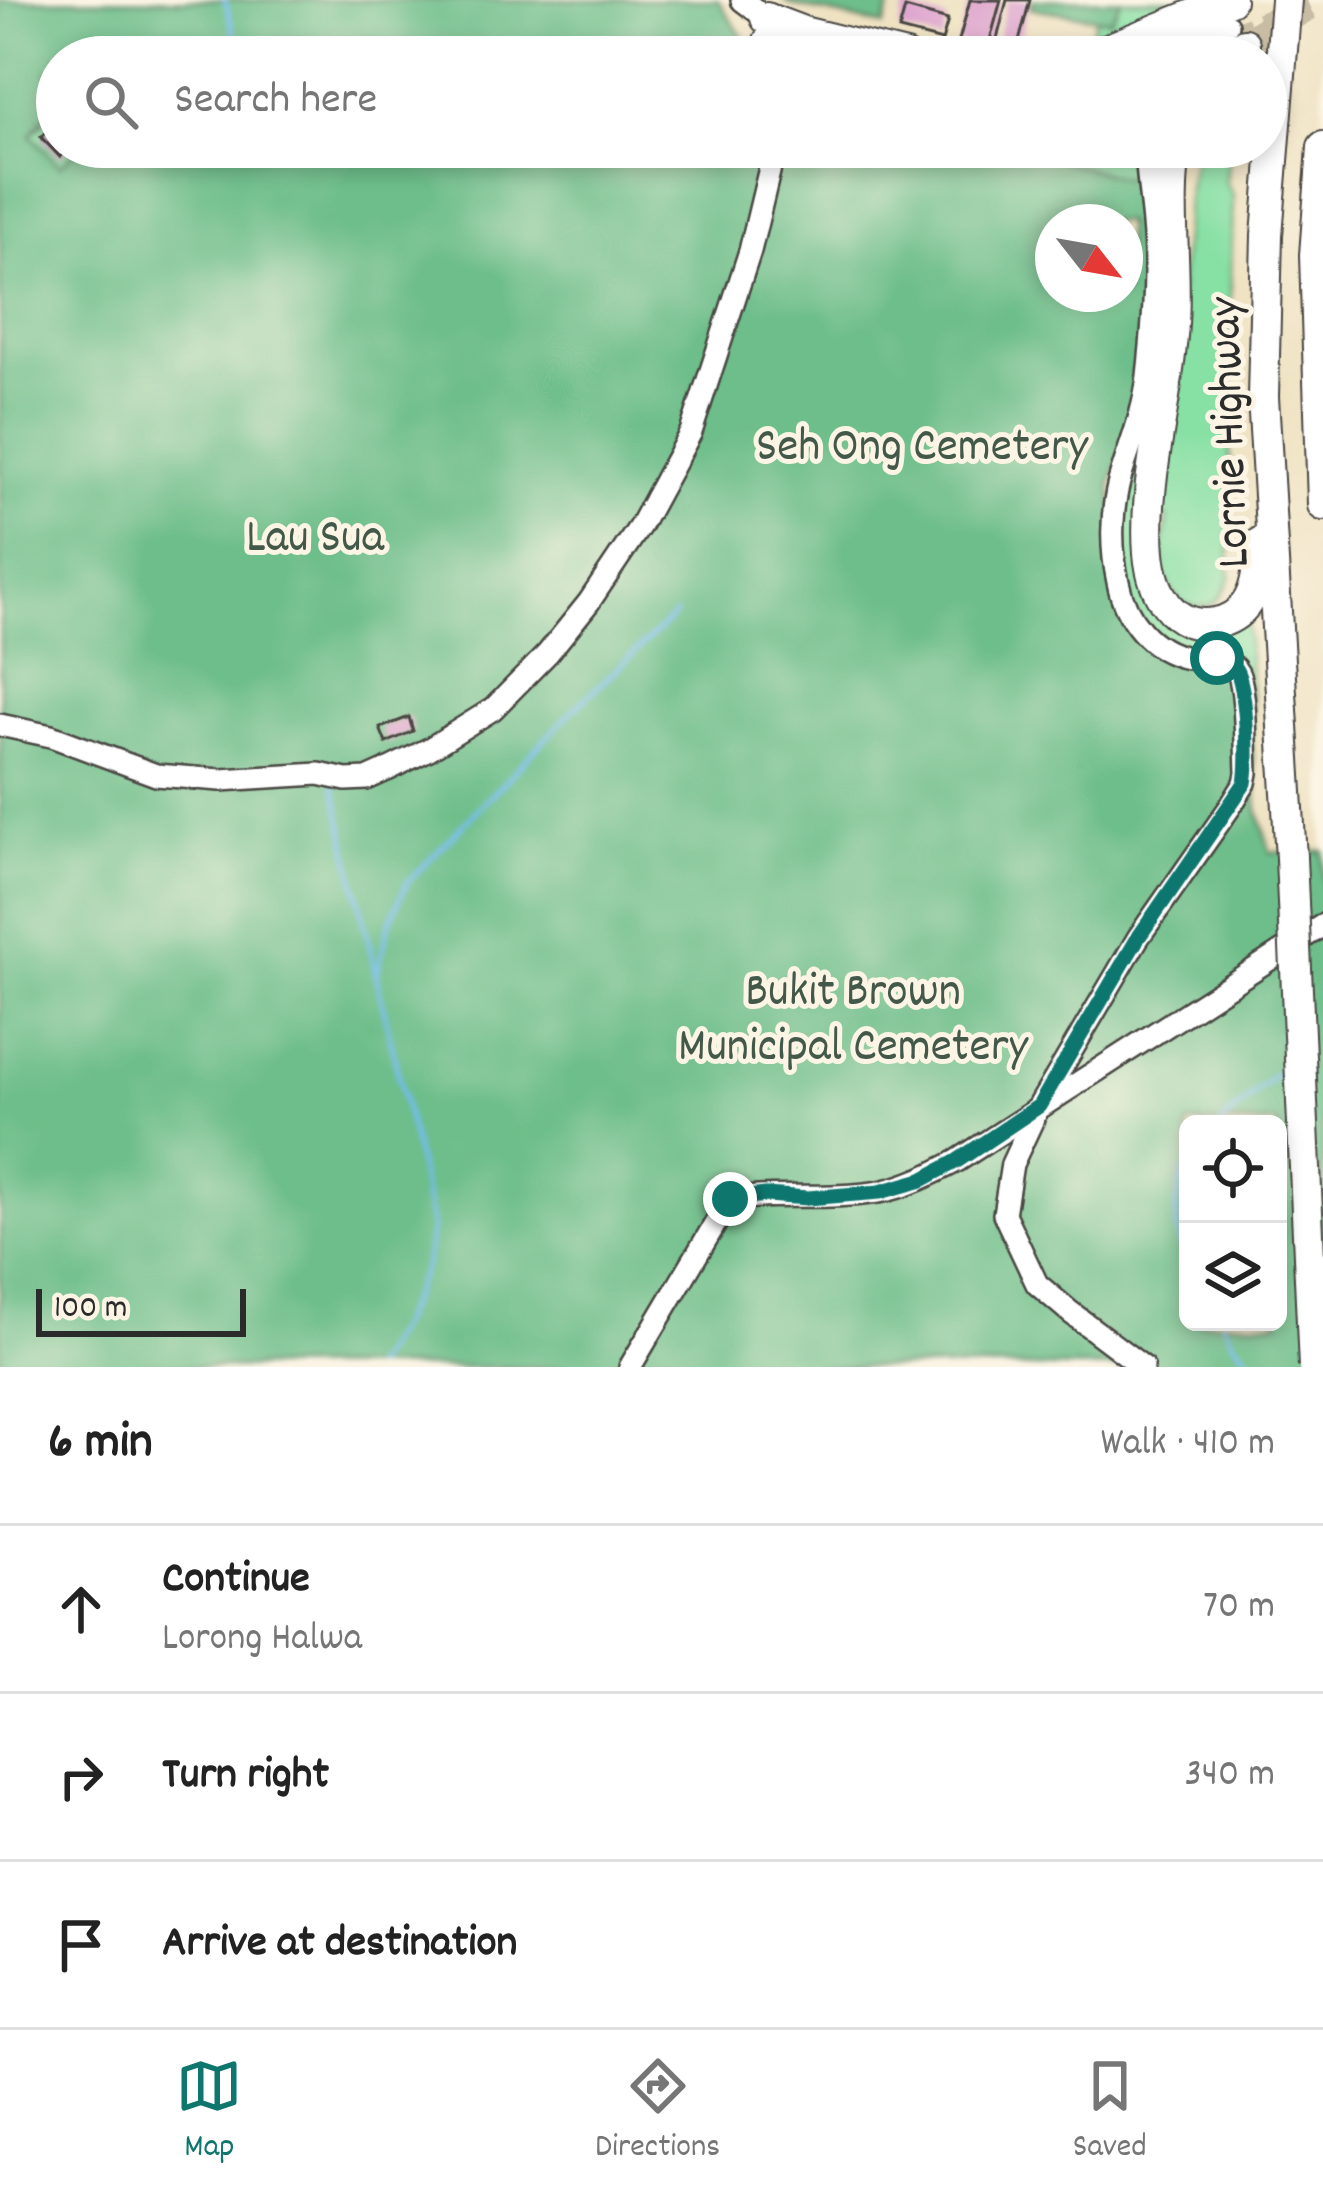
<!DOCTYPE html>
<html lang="en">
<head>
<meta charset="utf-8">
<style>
	body { margin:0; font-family:Dekko,sans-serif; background:#f6f6f6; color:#222 }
	.controls { position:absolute; right:36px; bottom:36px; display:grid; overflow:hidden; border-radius:18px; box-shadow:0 6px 18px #0003 }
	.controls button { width:108px; height:108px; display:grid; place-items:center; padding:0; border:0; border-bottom:3px solid #e0e0e0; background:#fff; color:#222; font:60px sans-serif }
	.compass { position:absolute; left:1035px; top:204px; width:108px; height:108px; border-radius:50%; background:#fff; box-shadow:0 6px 18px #0003; rotate:121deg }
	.scale { position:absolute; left:36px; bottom:30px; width:210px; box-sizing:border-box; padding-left:12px; border:6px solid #2b2b2b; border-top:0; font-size:33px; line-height:42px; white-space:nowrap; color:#2b2b2b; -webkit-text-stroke:9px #fcf5e5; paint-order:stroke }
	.stop { position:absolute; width:36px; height:36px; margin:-27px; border:9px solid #0f766e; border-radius:50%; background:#fff }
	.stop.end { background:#0f766e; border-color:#fff; box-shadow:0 3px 12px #0008 }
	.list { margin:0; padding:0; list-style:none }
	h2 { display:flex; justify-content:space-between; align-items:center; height:156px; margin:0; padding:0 48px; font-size:51px }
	h2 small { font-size:39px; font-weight:400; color:#767676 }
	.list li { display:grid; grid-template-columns:78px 1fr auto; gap:36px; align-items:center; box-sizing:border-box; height:168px; padding:0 48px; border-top:3px solid #e0e0e0 }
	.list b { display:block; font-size:45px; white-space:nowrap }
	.list p { margin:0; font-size:39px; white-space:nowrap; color:#767676 }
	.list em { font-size:39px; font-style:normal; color:#767676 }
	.icon { flex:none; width:66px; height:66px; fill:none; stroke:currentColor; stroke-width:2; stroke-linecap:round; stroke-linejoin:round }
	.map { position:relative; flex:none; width:1323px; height:1367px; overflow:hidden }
	.search { position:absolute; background:#fff; box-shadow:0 6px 18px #0003; left:36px; right:36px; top:36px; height:132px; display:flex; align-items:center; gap:30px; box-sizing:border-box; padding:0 42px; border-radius:66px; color:#767676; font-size:45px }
	.sheet { height:660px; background:#fff }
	nav { display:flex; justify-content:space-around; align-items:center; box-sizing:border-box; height:168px; border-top:3px solid #e0e0e0; background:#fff; font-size:33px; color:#767676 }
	nav a { display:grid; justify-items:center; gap:6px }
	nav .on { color:#0f766e }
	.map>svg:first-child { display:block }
	.green { fill:#87e0a4; stroke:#598668; stroke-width:3 }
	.forest { fill:#6dbe8a; stroke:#4c745a; stroke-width:3; fill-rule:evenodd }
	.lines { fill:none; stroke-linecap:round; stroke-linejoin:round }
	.stream { stroke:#75bced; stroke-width:4.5 }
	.building { fill:#dda2ce }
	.minor-tunnel { stroke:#c8bda4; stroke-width:21; stroke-dasharray:21 10; stroke-linecap:butt }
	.highway-tunnel { stroke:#c8bda4; stroke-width:30; stroke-dasharray:30 15; stroke-linecap:butt }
	.minor-casing { stroke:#484642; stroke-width:26 }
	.highway-casing { stroke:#484642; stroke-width:34 }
	.minor { stroke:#fff; stroke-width:21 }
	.highway { stroke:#fff; stroke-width:30 }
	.highway-bridge-casing { stroke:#484642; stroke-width:34; stroke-linecap:butt }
	.highway-bridge { stroke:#fff; stroke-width:30 }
	.route { stroke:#0f766e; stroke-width:15 }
	.labels { text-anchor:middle; stroke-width:10; stroke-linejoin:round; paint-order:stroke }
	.street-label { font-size:48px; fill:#2b2b2b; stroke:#fcf5e5 }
	.park-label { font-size:48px; fill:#425849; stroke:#fcf5e5 }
</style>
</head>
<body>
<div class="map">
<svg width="1323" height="1367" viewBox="0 0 1323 1367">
	<rect width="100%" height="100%" fill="#fcf5e5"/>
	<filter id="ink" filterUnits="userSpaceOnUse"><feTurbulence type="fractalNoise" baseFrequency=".00833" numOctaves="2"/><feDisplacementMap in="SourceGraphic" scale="24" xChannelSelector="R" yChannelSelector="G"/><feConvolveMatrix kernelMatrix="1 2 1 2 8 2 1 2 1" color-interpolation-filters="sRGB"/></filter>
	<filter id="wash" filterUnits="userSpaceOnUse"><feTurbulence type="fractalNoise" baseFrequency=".004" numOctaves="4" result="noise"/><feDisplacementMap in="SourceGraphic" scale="48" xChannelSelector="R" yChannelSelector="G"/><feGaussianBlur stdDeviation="2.7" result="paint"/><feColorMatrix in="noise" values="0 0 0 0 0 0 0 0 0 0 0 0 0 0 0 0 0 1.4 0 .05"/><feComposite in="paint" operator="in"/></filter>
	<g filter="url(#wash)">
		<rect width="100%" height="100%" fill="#efe2c2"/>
		<g class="green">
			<path d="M1121,0H1179L1088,42L1096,19H1111Z"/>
			<path d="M57,110V147H80L60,166L31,135Z"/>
			<path d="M1136,147L1138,182L1015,148L1028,147Z"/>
			<path d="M1196,147H1229L1226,183L1233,195L1230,315V578C1219,613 1186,618 1168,584C1158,566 1164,537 1168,518L1160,515L1188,189Z"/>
			<path d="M1146,411L1152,600L1247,623L1252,712L1205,654L1158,640L1129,606L1119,509Z"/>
		</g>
		<g class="forest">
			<path d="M0,0H718L756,57H57V69L48,70L50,109L31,135L60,166L80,147H973L1015,148L1138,182L1148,238L1140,398L1111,484L1129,626L1220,665L1247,685L1258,809L1270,852L1323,851V1367H0ZM1053,222H1125V294H1053ZM1188,1124H1278V1322H1188Z"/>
			<path d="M782,0H892L884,26L792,5Z"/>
			<path d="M1033,0H1121L1111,20L1031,8Z"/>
		</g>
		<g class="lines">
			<g class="stream">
				<path d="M225,0L238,50"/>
				<path d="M334,785L432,1227L425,1266L399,1325L373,1367"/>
				<path d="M377,973L390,921L407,883L575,708L675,615"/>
				<path d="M1221,1124L1288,1063"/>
				<path d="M1188,1162C1175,1195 1170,1227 1188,1259"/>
				<path d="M1223,1322L1233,1340L1257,1367"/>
			</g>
		</g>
		<g id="blocks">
			<g class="building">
				<path d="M970,0H1001L987,51L958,44Z"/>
				<path d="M1007,0H1030L1017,49L996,43Z"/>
				<path d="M905,8L948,20L942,41L899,30Z"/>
				<path d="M57,127V147H70L60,157L41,137L50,128L53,131Z"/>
				<path d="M409,717L413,731L386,743L380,728Z"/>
			</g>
		</g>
	</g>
	<g filter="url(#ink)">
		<use href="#blocks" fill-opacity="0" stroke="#484642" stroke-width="3"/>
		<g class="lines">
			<path class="minor-tunnel" d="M1231,34L1317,0"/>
			<path class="highway-tunnel" d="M1244,44L1317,0"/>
			<defs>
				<g id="minor">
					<path d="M742,0L766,18L780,36L824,57"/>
					<path d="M1149,57L1227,25"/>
					<path d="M0,725L51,736L156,775L221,780L319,774L346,780L367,779L387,770L429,749L493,709L548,653L589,602L640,526L691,432L750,251L775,147"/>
					<path d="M630,1367L730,1199C779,1193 829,1200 879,1192C907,1187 932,1174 957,1161L1323,925"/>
					<path d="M1143,1367L1070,1312L1037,1284L1004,1214L1012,1164L1039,1106L1138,938L1230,807L1245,783L1247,773C1246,751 1246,690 1238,673C1227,653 1207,661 1188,658C1150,651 1125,618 1118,582C1111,550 1111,514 1119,482C1129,447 1144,413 1148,376C1152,340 1155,302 1155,266C1156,226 1147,186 1146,147"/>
				</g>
				<g id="highway">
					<path d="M1286,0L1267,235L1263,397L1291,858"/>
					<path d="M766,18L803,32L906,57"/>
					<path d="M769,41L782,57"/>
					<path d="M1088,57L1230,0"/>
					<path d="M1228,57L1244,44"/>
					<path d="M1176,147C1166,204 1177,265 1173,323C1169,396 1143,481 1149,553C1152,589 1171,631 1215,623C1227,621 1238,615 1246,604C1258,588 1258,562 1261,542"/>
					<path d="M1323,147L1315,255L1323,505"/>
				</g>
			</defs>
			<use href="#minor" class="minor-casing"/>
			<use href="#highway" class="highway-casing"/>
			<use href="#minor" class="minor"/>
			<use href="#highway" class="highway"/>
			<defs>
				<path id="highway-bridge" d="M1291,858L1314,1367"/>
			</defs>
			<use href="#highway-bridge" class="highway-bridge-casing"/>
			<use href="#highway-bridge" class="highway-bridge"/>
		</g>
	</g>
	<g class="lines" filter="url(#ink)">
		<path class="route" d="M730,1199L766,1195L808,1198L880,1192L922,1180L957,1161L1039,1106L1138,938L1245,783C1249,763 1247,681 1234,667C1229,661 1224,661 1217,658"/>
	</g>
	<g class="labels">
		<g class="street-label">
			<text transform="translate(1225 433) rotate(-92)" y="17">Lornie Highway</text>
		</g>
		<g class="park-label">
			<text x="922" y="459">Seh Ong Cemetery</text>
			<text x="315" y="550">Lau Sua</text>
			<text x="853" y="1004">Bukit Brown<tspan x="853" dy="55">Municipal Cemetery</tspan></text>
		</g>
	</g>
</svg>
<div class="controls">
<button><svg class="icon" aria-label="locate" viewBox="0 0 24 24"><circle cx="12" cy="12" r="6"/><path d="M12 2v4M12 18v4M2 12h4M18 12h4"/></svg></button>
<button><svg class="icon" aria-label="layers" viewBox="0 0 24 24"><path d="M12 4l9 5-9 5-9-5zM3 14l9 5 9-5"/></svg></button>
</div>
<svg class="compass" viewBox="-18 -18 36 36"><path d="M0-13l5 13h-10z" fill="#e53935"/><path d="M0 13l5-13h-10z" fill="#767676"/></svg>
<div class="scale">100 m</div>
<div class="stop" style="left:1217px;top:658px"></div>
<div class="stop end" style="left:730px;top:1199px"></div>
<div class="search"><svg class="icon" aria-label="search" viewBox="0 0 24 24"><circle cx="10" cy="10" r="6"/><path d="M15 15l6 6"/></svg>Search here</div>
</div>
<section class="sheet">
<h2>6 min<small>Walk · 410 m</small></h2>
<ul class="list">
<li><svg class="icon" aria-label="ahead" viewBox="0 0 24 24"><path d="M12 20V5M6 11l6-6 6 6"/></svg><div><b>Continue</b><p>Lorong Halwa</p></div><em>70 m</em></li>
<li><svg class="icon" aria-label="right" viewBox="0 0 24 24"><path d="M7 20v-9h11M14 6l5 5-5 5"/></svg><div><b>Turn right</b></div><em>340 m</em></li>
<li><svg class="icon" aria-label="arrive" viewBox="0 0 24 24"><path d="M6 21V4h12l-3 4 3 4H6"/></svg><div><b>Arrive at destination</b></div></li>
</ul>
</section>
<nav>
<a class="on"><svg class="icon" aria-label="map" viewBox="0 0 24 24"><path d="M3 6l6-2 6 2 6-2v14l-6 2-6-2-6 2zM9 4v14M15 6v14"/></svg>Map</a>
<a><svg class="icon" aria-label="directions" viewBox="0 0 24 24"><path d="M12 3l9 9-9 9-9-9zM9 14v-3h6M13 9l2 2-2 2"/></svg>Directions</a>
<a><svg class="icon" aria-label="saved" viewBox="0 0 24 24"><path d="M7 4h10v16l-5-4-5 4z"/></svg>Saved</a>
</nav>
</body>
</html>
